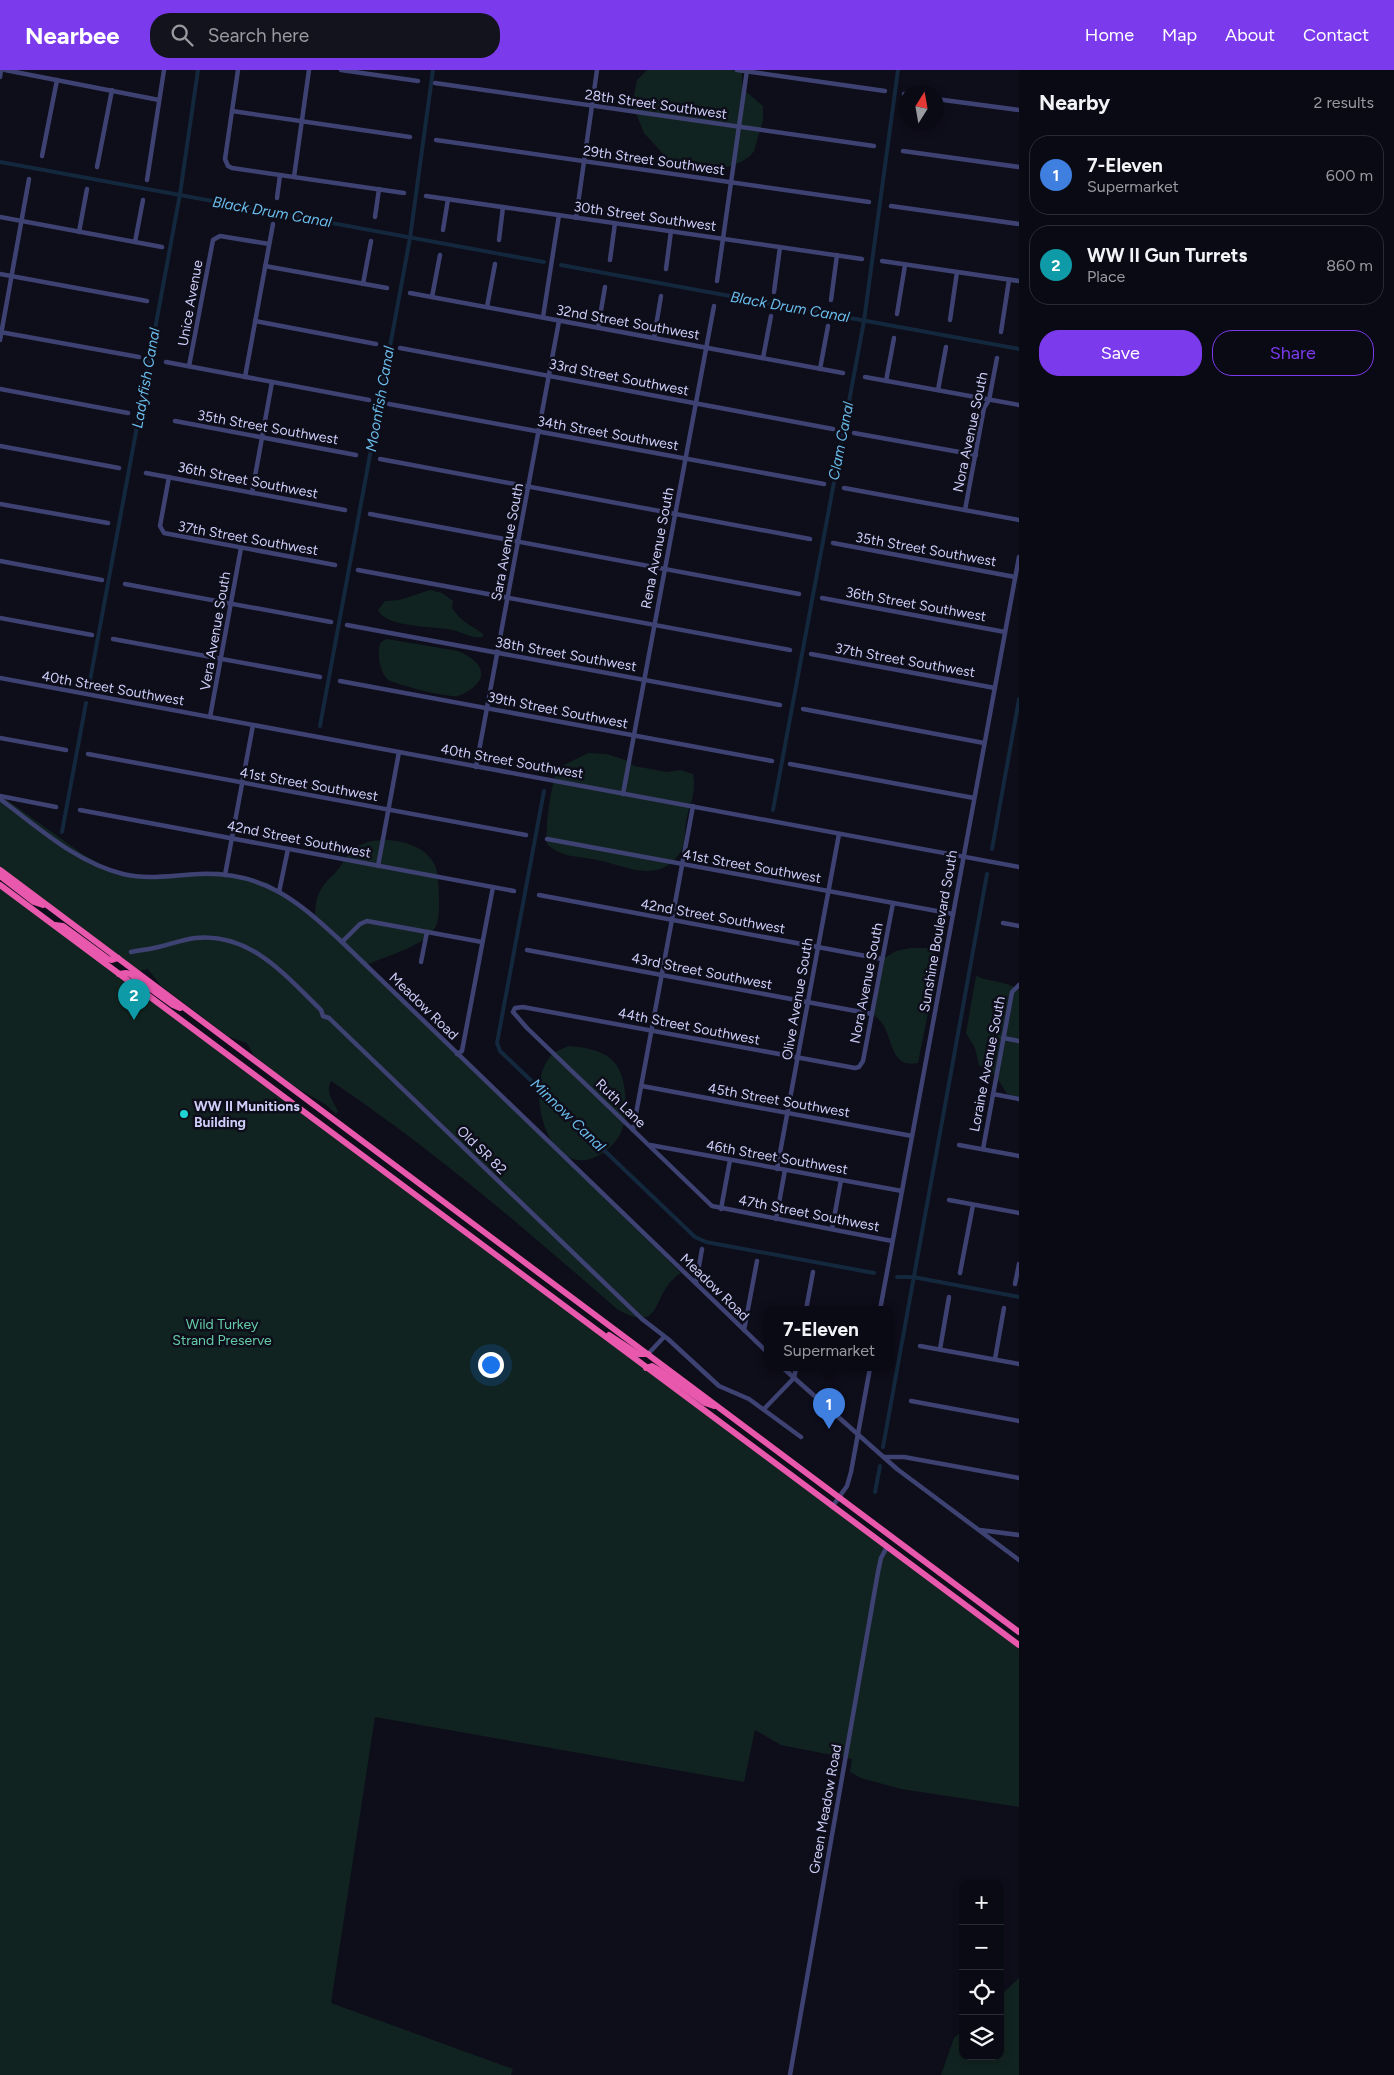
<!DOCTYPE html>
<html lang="en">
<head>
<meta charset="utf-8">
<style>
	body { margin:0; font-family:Figtree,sans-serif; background:#13131d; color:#f1f3f6 }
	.controls { position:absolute; right:15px; bottom:15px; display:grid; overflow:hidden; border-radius:10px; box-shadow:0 2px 8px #0003 }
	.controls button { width:45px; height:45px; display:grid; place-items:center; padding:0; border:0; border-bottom:1px solid #2a2b34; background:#0a0a14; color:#f1f3f6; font:25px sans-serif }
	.compass { position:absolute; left:899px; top:15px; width:45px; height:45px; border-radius:50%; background:#0a0a14; box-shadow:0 2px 8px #0003; rotate:11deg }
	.you { position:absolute; left:490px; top:1294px; width:18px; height:18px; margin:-12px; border:4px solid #fff; border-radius:50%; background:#1a73e8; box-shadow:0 0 0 8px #1a73e833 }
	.badge { display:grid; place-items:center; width:32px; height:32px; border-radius:50%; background:#7c3aed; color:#fff; font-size:16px; font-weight:700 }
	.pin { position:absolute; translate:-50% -41px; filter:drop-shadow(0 1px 2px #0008) }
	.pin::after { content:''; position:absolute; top:26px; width:18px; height:15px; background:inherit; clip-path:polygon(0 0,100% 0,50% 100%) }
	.popup { position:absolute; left:764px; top:1236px; width:130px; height:65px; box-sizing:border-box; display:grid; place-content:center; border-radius:10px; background:#0a0a14; filter:drop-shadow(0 1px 4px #0005); font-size:16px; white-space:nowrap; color:#999aa0 }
	.popup b { font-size:19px; color:#f1f3f6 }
	.popup::after { content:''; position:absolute; left:50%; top:100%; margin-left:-10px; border:10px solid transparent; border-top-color:#0a0a14 }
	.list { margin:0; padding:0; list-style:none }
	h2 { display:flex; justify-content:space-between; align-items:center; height:65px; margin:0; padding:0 20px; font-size:21px }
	h2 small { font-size:16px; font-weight:400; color:#999aa0 }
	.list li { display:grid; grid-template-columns:32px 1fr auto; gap:15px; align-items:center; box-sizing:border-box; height:80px; margin:0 10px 10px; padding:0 10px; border:1px solid #2a2b34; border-radius:20px }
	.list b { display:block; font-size:19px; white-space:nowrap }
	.list p { margin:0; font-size:16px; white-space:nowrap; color:#999aa0 }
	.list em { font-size:16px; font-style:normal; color:#999aa0 }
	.actions { display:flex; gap:10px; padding:15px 20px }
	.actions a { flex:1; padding:11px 0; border:1px solid #7c3aed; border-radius:20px; text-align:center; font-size:18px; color:#7c3aed }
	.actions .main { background:#7c3aed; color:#fff }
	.icon { flex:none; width:28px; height:28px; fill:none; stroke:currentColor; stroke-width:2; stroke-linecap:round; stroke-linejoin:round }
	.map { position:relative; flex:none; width:1019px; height:2005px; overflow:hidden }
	header { display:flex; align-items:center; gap:30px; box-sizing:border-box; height:70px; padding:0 25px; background:#7c3aed; color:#fff }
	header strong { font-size:24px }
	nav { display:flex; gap:28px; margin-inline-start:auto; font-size:18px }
	.search { width:350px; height:45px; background:#13131d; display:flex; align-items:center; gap:12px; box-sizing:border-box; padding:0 18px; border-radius:20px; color:#999aa0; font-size:19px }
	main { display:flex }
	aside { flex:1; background:#0a0a14 }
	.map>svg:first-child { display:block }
	.green { fill:#112320 }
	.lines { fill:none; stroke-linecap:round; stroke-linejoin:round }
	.canal { stroke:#13283d; stroke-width:4 }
	.minor { stroke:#3e4272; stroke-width:4.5 }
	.highway { stroke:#e858ac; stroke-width:6 }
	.poi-dot { fill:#1ed3d1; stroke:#0e0d1a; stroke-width:2 }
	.labels { text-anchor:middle; stroke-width:5; stroke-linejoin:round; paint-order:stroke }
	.street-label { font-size:14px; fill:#cdcdf8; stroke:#0e0d1a }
	.poi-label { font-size:14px; font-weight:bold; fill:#cdcdf8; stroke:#0e0d1a; text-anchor:start }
	.park-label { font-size:14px; fill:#64cda7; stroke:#0e0d1a }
	.water-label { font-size:15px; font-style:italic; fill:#69bcea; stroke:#0e0d1a }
</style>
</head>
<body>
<header>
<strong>Nearbee</strong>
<div class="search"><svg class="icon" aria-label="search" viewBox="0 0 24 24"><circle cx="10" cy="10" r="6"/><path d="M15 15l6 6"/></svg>Search here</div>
<nav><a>Home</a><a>Map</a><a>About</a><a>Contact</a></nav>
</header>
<main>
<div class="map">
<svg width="1019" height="2005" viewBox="0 0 1019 2005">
	<rect width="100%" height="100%" fill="#0e0d1a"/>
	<g class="green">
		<path d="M647,0H742V16L745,21L763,36V50L754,81L750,86L741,92L722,99L713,100L690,97L667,88L644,63L634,38V25L637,10Z"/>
		<path d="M430,520L442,523L453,531L452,538C464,555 469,553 483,564V567C473,569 462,562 452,560C436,556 385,558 378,540L385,531L399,530Z"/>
		<path d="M387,569L458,581C476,588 493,604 471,619C467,622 462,625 457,626C443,627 402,616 388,610C380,602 376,582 381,572Z"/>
		<path d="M588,683L607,684L628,691L634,696L667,702L680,700L693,704C697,723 689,735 686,752C684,761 686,770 682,779C681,783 678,785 676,788C654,813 623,795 597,790C578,786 561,788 547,774C545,757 551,714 558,698Z"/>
		<path d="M0,725L81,783L109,799L143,807L183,806L217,801L248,807L268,813L315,844C316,839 315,832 318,826C321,816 329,809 336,802C344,793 347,782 358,776C381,763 427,771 436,798C438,805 439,820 439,828C439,839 440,852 433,861C421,877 384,887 366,895L681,1203C650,1221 665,1267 617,1239C525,1159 433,1079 331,1011C325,1022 333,1031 338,1041L336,1044L325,1034L295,1017L254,986L247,973L229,967L160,915L148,899L139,901L0,797Z"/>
		<path d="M0,818L1019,1578V1737L901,1719L861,1708L850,1702L852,1689L781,1675L755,1660L744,1712L375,1647L331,1933L513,1999L511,2005H0Z"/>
		<path d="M910,878H928L940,883L918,993C890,999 893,968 882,953C880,950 877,948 874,945L883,889L896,881Z"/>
		<path d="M976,906C990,912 1006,911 1019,920V1027L1007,1024L996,1006L979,995L975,978L966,963Z"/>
		<path d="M569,976C602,979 622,986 625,1023C626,1032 627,1041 625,1049C622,1065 615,1074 603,1083C551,1117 523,1023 549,988C554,981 562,979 569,976Z"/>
		<path d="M1019,1908V2005H941L954,1968L963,1960V1986H1000V1930L1004,1922Z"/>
	</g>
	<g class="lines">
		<g class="canal">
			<path d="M0,92L544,192"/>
			<path d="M561,195L1019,279"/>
			<path d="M89,616L180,124L198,0"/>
			<path d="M320,656L410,168L433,0"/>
			<path d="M544,721L497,973L500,981L695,1167L706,1172L874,1203"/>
			<path d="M773,740L864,251L898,0"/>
			<path d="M62,762L86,633"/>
			<path d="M992,779L1019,629"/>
			<path d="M897,1207H913L1019,1227"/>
			<path d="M883,1377L987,804"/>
			<path d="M875,1422L880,1396"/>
		</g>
		<g class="minor">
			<path d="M5,0L159,30"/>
			<path d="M238,0L225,89L228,96L232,98L404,123"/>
			<path d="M341,0L418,11"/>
			<path d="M737,0L885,21"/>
			<path d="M0,7L1,0"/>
			<path d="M435,13L874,76"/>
			<path d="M904,24L906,25"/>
			<path d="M936,29L1019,40"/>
			<path d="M232,41L410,67"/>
			<path d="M436,70L869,132"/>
			<path d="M903,81L1019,97"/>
			<path d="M42,86L57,10"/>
			<path d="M97,97L112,20"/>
			<path d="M294,107L309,0"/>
			<path d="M147,110L164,0"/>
			<path d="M426,126L862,189"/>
			<path d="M277,128L280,105"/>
			<path d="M891,136L1019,154"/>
			<path d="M0,147L162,177"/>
			<path d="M375,147L379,119"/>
			<path d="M576,148L597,0"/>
			<path d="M443,160L448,129"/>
			<path d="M79,162L87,119"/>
			<path d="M499,170L503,137"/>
			<path d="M135,172L143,130"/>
			<path d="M610,190L615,153"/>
			<path d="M882,191L1019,211"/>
			<path d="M265,196L387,218"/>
			<path d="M666,199L671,161"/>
			<path d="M0,204L147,231"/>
			<path d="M717,211L747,0"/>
			<path d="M363,214L371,171"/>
			<path d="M774,222L780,177"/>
			<path d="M410,223L843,303"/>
			<path d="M432,227L440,185"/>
			<path d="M831,230L837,185"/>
			<path d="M487,237L495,194"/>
			<path d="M897,244L905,195"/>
			<path d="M543,247L559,145"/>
			<path d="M950,250L957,202"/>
			<path d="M255,251L376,274"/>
			<path d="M598,258L605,217"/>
			<path d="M0,262L139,287"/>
			<path d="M1001,262L1009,210"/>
			<path d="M654,268L661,226"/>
			<path d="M0,270L29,109"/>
			<path d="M400,278L833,359"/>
			<path d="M763,288L771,246"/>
			<path d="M166,292L369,330"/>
			<path d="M189,296L213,170L220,166L269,174"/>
			<path d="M820,299L828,256"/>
			<path d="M245,307L273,154"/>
			<path d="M865,307L1019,335"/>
			<path d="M886,311L894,268"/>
			<path d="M0,319L128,343"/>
			<path d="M938,320L946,277"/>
			<path d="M389,334L824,414"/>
			<path d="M175,351L356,385"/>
			<path d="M854,363L976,385"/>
			<path d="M0,376L119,398"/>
			<path d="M380,389L810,469"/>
			<path d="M146,403L345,440"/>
			<path d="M169,407L160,456L164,463L335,495"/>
			<path d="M844,418L1019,450"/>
			<path d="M252,423L272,312"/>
			<path d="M0,434L108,453"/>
			<path d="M965,440L984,338L989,330L997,288"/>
			<path d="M370,444L799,524"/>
			<path d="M833,473L1015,507"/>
			<path d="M0,491L102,510"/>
			<path d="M358,500L790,580"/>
			<path d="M125,514L331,552"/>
			<path d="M822,528L1005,562"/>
			<path d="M0,548L92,565"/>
			<path d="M347,555L780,635"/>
			<path d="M113,569L320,607"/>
			<path d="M811,584L995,618"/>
			<path d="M0,608L1019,797"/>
			<path d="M340,611L772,691"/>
			<path d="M803,639L984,673"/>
			<path d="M210,647L241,478"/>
			<path d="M0,668L66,680"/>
			<path d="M88,684L526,765"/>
			<path d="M790,694L974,728"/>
			<path d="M476,697L559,251"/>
			<path d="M623,724L714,236"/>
			<path d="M0,726L56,737"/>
			<path d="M0,729C38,757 75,792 123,804C148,810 173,805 199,804C263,801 298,831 342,872L768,1283"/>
			<path d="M80,740L514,821"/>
			<path d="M547,769L953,844"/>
			<path d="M378,796L399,682"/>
			<path d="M225,805L253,655"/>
			<path d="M279,822L288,779"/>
			<path d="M539,825L882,889"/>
			<path d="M1003,853L1019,856"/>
			<path d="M342,872L360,854L367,851L482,872"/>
			<path d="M527,880L872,944"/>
			<path d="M131,882C139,880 146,880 154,878C168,875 181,870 195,868C250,862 285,905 321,940L323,946L329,948L642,1249L668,1269L719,1316L749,1329L801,1367"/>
			<path d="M421,892L427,862"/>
			<path d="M1003,968L1019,971"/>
			<path d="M457,984L462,981L493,817"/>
			<path d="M642,1016L912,1066"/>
			<path d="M993,1024L1019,1029"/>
			<path d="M633,1060L693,736"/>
			<path d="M650,1075L902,1121"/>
			<path d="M959,1075L1019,1086"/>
			<path d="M983,1079L1012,922L1019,915"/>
			<path d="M777,1099L839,764"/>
			<path d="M949,1130L1019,1143"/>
			<path d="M721,1139L730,1090"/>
			<path d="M776,1149L785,1100"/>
			<path d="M832,1159L841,1110"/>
			<path d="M892,1171L712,1136L527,958L513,942L515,938L523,937L855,998L859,997L863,991L893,833"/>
			<path d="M960,1203L973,1135"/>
			<path d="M696,1213L702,1179"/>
			<path d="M1015,1214L1019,1194"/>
			<path d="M806,1240L813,1202"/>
			<path d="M880,1240L1019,487"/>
			<path d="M744,1260L757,1191"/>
			<path d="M920,1276L1019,1294"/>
			<path d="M940,1279L949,1227"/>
			<path d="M648,1284L664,1267"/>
			<path d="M995,1289L1004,1238"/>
			<path d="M783,1298L897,1399L1019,1490"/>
			<path d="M911,1331L1019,1351"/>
			<path d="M764,1339L794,1308L796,1298"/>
			<path d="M884,1387H904L1019,1408"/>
			<path d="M832,1437L847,1416L851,1402L870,1298"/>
			<path d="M980,1460L1019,1465"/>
			<path d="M790,2005L878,1502L881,1488L887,1477"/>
		</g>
		<g class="highway">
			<path d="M0,800L1019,1562"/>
			<path d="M0,806L34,832L43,835"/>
			<path d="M0,815L1019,1575"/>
			<path d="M55,855L63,856L108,889L112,890L118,888"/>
			<path d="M119,904L126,903L130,904L173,935L180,938"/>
			<path d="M609,1265L638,1284H648"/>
			<path d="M646,1298L652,1296L659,1300L705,1333L714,1336"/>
		</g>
	</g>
	<circle class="poi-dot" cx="184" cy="1044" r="5"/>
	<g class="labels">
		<g class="street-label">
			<text transform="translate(656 34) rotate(8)" y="5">28th Street Southwest</text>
			<text transform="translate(654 90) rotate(8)" y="5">29th Street Southwest</text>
			<text transform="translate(645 146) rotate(8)" y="5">30th Street Southwest</text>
			<text transform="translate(190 233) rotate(-80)" y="5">Unice Avenue</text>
			<text transform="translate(628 252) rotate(10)" y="5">32nd Street Southwest</text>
			<text transform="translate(619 307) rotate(11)" y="5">33rd Street Southwest</text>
			<text transform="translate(268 357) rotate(10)" y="5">35th Street Southwest</text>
			<text transform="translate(970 362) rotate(-78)" y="5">Nora Avenue South</text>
			<text transform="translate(608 363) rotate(10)" y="5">34th Street Southwest</text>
			<text transform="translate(248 410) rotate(11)" y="5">36th Street Southwest</text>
			<text transform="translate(248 468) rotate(10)" y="5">37th Street Southwest</text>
			<text transform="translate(507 472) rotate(-79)" y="5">Sara Avenue South</text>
			<text transform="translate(657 478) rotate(-79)" y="5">Rena Avenue South</text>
			<text transform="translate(926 479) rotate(10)" y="5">35th Street Southwest</text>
			<text transform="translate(916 534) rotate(10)" y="5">36th Street Southwest</text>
			<text transform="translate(215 561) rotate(-80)" y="5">Vera Avenue South</text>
			<text transform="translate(566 584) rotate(10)" y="5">38th Street Southwest</text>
			<text transform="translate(905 590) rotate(10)" y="5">37th Street Southwest</text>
			<text transform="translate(113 618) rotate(10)" y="5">40th Street Southwest</text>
			<text transform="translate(558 640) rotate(11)" y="5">39th Street Southwest</text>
			<text transform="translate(512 691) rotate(10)" y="5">40th Street Southwest</text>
			<text transform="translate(309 714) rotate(10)" y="5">41st Street Southwest</text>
			<text transform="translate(299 769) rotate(11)" y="5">42nd Street Southwest</text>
			<text transform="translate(752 796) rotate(10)" y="5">41st Street Southwest</text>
			<text transform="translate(713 846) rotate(10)" y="5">42nd Street Southwest</text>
			<text transform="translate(938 861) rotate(-80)" y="5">Sunshine Boulevard South</text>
			<text transform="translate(702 901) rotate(11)" y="5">43rd Street Southwest</text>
			<text transform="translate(866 913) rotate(-79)" y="5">Nora Avenue South</text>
			<text transform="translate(797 929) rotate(-80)" y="5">Olive Avenue South</text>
			<text transform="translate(424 936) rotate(44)" y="5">Meadow Road</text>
			<text transform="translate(689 956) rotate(11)" y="5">44th Street Southwest</text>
			<text transform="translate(987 994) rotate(-79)" y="5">Loraine Avenue South</text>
			<text transform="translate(779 1030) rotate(10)" y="5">45th Street Southwest</text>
			<text transform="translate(621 1033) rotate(44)" y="5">Ruth Lane</text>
			<text transform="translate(482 1080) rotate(44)" y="5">Old SR 82</text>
			<text transform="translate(777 1087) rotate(10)" y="5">46th Street Southwest</text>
			<text transform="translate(809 1143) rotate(11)" y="5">47th Street Southwest</text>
			<text transform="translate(715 1217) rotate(44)" y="5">Meadow Road</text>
			<text transform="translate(825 1739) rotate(-80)" y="5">Green Meadow Road</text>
		</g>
		<g class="poi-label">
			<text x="194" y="1041">WW II Munitions<tspan x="194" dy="16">Building</tspan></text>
		</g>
		<g class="park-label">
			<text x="222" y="1259">Wild Turkey<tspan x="222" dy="16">Strand Preserve</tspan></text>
		</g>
		<g class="water-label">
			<text transform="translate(272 142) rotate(10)" y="5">Black Drum Canal</text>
			<text transform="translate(790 237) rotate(10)" y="5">Black Drum Canal</text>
			<text transform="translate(146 308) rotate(-80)" y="5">Ladyfish Canal</text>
			<text transform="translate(380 329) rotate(-80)" y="5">Moonfish Canal</text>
			<text transform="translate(841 371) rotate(-79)" y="5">Clam Canal</text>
			<text transform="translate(568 1045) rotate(44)" y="5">Minnow Canal</text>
		</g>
	</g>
</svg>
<div class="controls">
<button>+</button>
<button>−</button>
<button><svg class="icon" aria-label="locate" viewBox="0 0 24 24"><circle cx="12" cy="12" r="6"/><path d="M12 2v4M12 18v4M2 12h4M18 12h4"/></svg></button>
<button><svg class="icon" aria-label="layers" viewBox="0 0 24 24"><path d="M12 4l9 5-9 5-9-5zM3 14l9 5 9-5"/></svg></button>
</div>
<svg class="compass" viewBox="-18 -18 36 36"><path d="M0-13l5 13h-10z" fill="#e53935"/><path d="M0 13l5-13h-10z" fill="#999aa0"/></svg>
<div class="you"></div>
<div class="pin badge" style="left:829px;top:1359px;background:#3f7fe0">1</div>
<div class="popup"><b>7-Eleven</b>Supermarket</div>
<div class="pin badge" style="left:134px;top:950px;background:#0f9aa8">2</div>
</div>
<aside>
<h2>Nearby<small>2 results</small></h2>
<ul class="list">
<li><span class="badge" style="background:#3f7fe0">1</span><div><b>7-Eleven</b><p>Supermarket</p></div><em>600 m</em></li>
<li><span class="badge" style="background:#0f9aa8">2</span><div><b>WW II Gun Turrets</b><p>Place</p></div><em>860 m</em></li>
</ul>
<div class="actions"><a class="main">Save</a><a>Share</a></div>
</aside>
</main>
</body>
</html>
